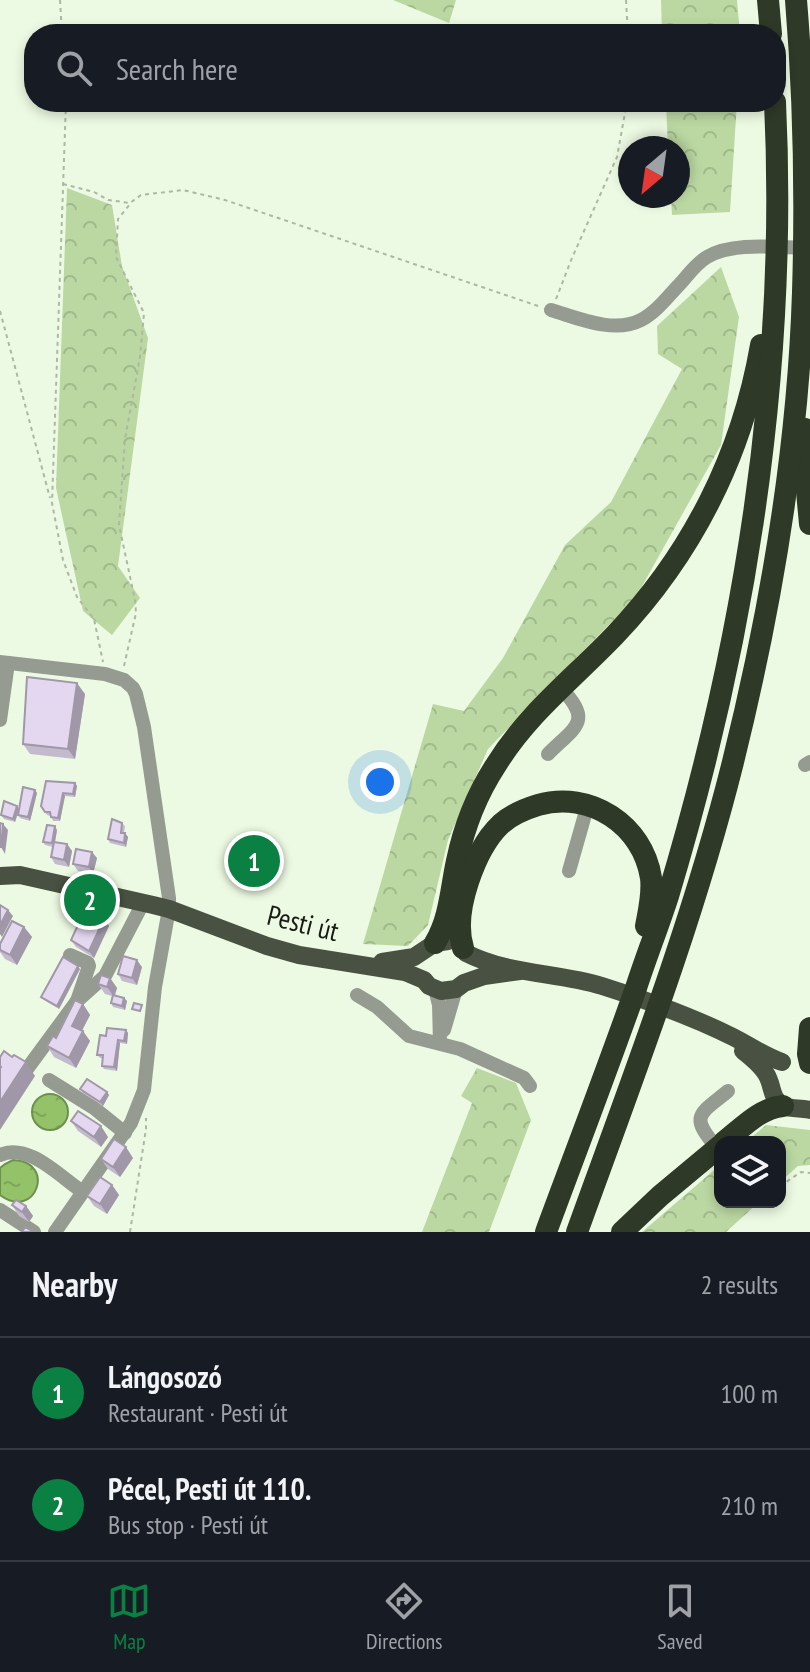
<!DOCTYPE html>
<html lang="en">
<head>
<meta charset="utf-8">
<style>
	body { margin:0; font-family:"PT Sans Narrow",sans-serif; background:#20242c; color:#f1f3f6 }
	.controls { position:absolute; right:24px; bottom:24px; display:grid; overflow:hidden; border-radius:16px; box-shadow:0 4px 12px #0003 }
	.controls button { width:72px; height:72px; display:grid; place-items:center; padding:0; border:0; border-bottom:2px solid #363941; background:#171b24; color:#f1f3f6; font:40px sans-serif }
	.compass { position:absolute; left:618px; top:136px; width:72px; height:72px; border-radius:50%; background:#171b24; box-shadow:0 4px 12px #0003; rotate:209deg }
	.you { position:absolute; left:380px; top:782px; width:28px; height:28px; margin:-20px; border:6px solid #fff; border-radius:50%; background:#1a73e8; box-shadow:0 0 0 12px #1a73e833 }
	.badge { display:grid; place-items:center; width:52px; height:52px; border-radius:50%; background:#0b8043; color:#fff; font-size:26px; font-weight:700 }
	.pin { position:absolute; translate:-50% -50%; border:4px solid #fff; box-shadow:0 2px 8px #0006 }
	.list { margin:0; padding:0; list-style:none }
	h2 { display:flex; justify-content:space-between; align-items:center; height:104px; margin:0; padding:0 32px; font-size:34px }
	h2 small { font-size:26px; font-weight:400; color:#9ea1a6 }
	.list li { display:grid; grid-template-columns:52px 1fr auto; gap:24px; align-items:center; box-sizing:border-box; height:112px; padding:0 32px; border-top:2px solid #363941 }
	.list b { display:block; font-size:30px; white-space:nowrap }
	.list p { margin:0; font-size:26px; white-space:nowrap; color:#9ea1a6 }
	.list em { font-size:26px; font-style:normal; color:#9ea1a6 }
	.icon { flex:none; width:44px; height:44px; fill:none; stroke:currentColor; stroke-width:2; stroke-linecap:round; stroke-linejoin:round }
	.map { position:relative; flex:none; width:810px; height:1232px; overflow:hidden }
	.search { position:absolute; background:#171b24; box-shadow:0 4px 12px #0003; left:24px; right:24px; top:24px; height:88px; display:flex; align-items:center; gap:20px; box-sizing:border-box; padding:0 28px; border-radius:32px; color:#9ea1a6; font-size:30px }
	.sheet { height:328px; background:#171b24 }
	nav { display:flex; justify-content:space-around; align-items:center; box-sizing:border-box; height:112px; border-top:2px solid #363941; background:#171b24; font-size:22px; color:#9ea1a6 }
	nav a { display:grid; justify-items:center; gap:4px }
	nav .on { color:#0b8043 }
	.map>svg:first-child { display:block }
	.forest { fill:url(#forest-crowns) }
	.water { fill:url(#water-ripples); stroke:#6e904e; stroke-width:2 }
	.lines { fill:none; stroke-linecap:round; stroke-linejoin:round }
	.path { stroke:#adb7a4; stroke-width:2; stroke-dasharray:4 4; stroke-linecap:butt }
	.minor { stroke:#959b91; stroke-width:14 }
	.major { stroke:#495242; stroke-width:18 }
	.highway { stroke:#2f3927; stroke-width:22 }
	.wall { fill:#c4bace }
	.shaded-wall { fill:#a097a8 }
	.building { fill:#e4d8f0; stroke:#a097a8; stroke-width:2 }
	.labels { text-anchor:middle; stroke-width:6; stroke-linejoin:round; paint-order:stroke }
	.street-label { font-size:28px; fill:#171b13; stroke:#edfae3 }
</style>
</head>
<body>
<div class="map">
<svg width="810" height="1232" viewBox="0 0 810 1232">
	<defs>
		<pattern id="forest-crowns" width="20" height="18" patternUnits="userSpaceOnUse" patternTransform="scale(2)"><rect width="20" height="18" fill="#bbd8a2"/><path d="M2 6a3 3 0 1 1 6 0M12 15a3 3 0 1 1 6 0" fill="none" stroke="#a0b98b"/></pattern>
		<pattern id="water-ripples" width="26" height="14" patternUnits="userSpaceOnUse" patternTransform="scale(2)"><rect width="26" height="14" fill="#93c268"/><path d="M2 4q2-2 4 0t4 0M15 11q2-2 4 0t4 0" fill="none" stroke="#7ea659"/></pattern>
	</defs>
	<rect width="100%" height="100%" fill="#edfae3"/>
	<g class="forest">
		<path d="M393,0H456L449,23Z"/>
		<path d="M661,0H737L740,34H662Z"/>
		<path d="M666,102H737L730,212L672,215L671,196H678V148H668Z"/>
		<path d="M67,188L112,205L122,266L148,338L118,566L140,598L112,635L83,611L56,488Z"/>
		<path d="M721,267L739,317L721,445L636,597L488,749L448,840L428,925L408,946L363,944L433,704L464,711L503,658L565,545L611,502L682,369L658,354L657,326Z"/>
		<path d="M477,1068L516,1083L531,1120L489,1232H422L472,1103L461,1096Z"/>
		<path d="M766,1125L810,1130V1165L798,1166L780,1182V1142H746Z"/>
		<path d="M720,1165V1202H759L726,1232H642Z"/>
	</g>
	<g class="water">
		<circle cx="50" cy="1112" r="18"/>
		<path d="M13,1160C57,1161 36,1222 0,1195V1168L5,1164Z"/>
	</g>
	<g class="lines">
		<g class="path">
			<path d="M60,0L62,34"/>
			<path d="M626,0L628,34"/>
			<path d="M66,102L52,503L63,560L77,597L94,619L103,662"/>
			<path d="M63,184L94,192L108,200L130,203L141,195L183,190L225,200L541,307"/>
			<path d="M556,299L572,258L617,157L627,102"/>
			<path d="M0,311L50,498"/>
			<path d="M124,666L136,613L135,600L119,525L125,439L140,357L144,313L116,257L118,219L130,204"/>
			<path d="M780,1186L801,1172L810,1173"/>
			<path d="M130,1232L146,1129V1118"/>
		</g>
		<g class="minor">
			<path d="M551,310C578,318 614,334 641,320C655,313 666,299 677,287C686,278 695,264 707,257C734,241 779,248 810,248"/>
			<path d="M0,662L105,674L124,680L133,688L136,694L144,727L169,898V909L155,987L144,1090L131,1123L55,1232"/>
			<path d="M0,720L8,663"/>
			<path d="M548,754C576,726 593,722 561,688"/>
			<path d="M805,765L810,762"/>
			<path d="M569,871L588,804"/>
			<path d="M435,989L439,1005L440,1043"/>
			<path d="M357,995L377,1007L409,1036L460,1049L524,1078L530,1086"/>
			<path d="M77,1001L105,976L143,903"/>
			<path d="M444,1030L456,989"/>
			<path d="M27,1069L77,1001L89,966L88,963L70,955"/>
			<path d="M49,1080L94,1108L125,1133"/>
			<path d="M717,1148C689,1115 699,1115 728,1091"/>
			<path d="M0,1155C29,1142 60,1177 83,1192"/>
			<path d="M0,1210L34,1232"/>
		</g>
		<g class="major">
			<path d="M0,876L20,875L153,905L169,909L267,946L299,955L405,972L424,980L429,986L441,991L456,989L464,983L484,976L520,971"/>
			<path d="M466,953C509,975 557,972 602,986C646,1000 691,1016 733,1037C749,1045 764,1056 782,1062"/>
			<path d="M382,962L414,957L435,943L448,941"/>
			<path d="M743,1051C752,1058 765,1068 769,1080C773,1090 772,1100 784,1106C793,1110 801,1107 810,1110"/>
		</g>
		<g class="highway">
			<path d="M768,0L771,34"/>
			<path d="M805,429L804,459L810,524"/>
			<path d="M435,943C450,918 451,888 457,861C464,827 477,794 496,765C528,713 573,679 615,635C692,554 742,455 761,345"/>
			<path d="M463,948C457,928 461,903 468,882C475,861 484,840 501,824C511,815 525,809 538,805C590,790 643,825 651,878C653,894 649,910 646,926"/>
			<path d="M810,1063L808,1054L810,1028"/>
			<path d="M724,1142C742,1128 760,1108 783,1106"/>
			<path d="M546,1232C576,1151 607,1070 636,988C646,957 658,927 668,896C746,637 788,373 775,102"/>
			<path d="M577,1232C633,1077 693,922 733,762C771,609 798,450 803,292C806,194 804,97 796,0"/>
			<path d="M622,1232L660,1196L720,1146"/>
		</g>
	</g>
	<g class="wall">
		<path d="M85,694L75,759L30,754L23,744Z"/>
		<path d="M75,783L77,786L75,797L65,796L60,821H53L51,816L47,815L41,806Z"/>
		<path d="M35,790L37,793L30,821L20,818L18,815V813L15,822L4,819L1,815L19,808Z"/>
		<path d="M122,823L125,826L124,833L128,837L126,847L110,843L108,839Z"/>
		<path d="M57,830L55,842L67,844L72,851L69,867L55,864L51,857L53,847L45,845L43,842Z"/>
		<path d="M237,854L267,858L262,869L242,861Z"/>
		<path d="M97,858L93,874L78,871L73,864Z"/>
		<path d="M104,919L109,926L94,958L76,947L71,940Z"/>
		<path d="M24,927L32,937L17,965L5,959L0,952V944Z"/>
		<path d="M142,967L137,985L122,981L118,974Z"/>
		<path d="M80,969L59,1009L44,1000L41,997Z"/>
		<path d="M110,978L117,988L115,996L124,998L127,1001L125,1010L113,1007L111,1003L112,996L105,994L98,984Z"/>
		<path d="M83,1004L90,1015L82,1031L90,1041L76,1068L54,1057L47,1046L56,1038Z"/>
		<path d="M126,1030L128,1033L127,1044L120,1043L117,1071L104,1069L102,1066V1058H100L97,1055L106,1036Z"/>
		<path d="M80,1089L107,1092L109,1095L103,1106L83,1093Z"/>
		<path d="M71,1121L108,1137L101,1147L78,1131Z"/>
		<path d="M133,1158L120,1177L108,1169L101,1159Z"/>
		<path d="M112,1185L119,1195L107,1214L94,1206L87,1196Z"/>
		<path d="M12,1205L26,1206L33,1216L29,1222L19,1216Z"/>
	</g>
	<g class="shaded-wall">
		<path d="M77,683L85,694L75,759L68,749Z"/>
		<path d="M75,783L77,786L75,797L73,794Z"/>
		<path d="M35,790L37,793L30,821L28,817Z"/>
		<path d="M63,793L65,796L60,821L58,818Z"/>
		<path d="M17,806L19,809L15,822L13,819Z"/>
		<path d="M3,824L8,830L5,854L1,847Z"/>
		<path d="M55,826L57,830L54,847L52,843Z"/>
		<path d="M125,833L128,837L126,847L124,843Z"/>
		<path d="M67,844L72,851L69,867L64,860Z"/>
		<path d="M262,851L267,858L262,869L257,863Z"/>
		<path d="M92,852L97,858L93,874L89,867Z"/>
		<path d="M8,910L13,916L2,937L0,934V925Z"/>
		<path d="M104,919L109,926L94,958L89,951Z"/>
		<path d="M24,927L32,937L17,965L10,955Z"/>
		<path d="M137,960L142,967L137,985L132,978Z"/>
		<path d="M78,966L80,969L59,1009L57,1006Z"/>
		<path d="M110,978L117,988L114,997L107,987Z"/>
		<path d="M124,998L127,1001L125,1010L122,1006Z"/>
		<path d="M83,1004L90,1015L79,1036L72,1026Z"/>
		<path d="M126,1030L128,1033L127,1044L124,1041Z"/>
		<path d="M83,1031L90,1041L76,1068L69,1058Z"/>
		<path d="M118,1040L120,1043L117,1071L114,1067Z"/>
		<path d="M26,1062L35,1076L0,1130V1102Z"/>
		<path d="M107,1092L109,1095L103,1106L100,1102Z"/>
		<path d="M101,1126L108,1137L101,1147L94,1137Z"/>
		<path d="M126,1147L133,1158L120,1177L113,1167Z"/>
		<path d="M112,1185L119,1195L107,1214L100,1204Z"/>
		<path d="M26,1206L33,1216L29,1222L22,1212Z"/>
	</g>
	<g class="building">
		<path d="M27,677L77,683L68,749L23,744Z"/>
		<path d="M46,781L75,783L73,794L63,793L58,818L51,817L50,812H45L41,806Z"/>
		<path d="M23,787L35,790L28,817L18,815Z"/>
		<path d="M4,801L17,806L13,819L1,815Z"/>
		<path d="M112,819L122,823L121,833H125L124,843L108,839Z"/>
		<path d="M0,823L3,824L1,847H0Z"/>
		<path d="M47,825L55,826L52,843L43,842Z"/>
		<path d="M54,842L67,844L64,860L51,857Z"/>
		<path d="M242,843L262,851L257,863L237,854Z"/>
		<path d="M76,849L92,852L89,867L73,864Z"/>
		<path d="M0,905L8,910L0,925Z"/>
		<path d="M85,910L104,919L89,951L71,940Z"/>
		<path d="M12,921L24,927L10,955L0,950V944Z"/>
		<path d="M123,956L137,960L132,978L118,974Z"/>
		<path d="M63,957L78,966L57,1006L41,997Z"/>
		<path d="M101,975L110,978L107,987L98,984Z"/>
		<path d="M113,995L124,998L122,1006L111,1003Z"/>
		<path d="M75,1000L83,1004L72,1026L83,1031L69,1058L47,1046L53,1036L56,1038Z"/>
		<path d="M134,1003L142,1005L140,1011L132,1009Z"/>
		<path d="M107,1028L126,1030L124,1041L118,1040L114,1067L102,1066L103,1055H97L100,1035L106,1036Z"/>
		<path d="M4,1051L12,1057L14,1055L26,1062L0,1102V1068L1,1067L0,1066V1057Z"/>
		<path d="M87,1079L107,1092L100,1102L80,1089Z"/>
		<path d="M78,1111L101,1126L94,1137L71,1121Z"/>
		<path d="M114,1139L126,1147L113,1167L101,1159Z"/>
		<path d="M100,1177L112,1185L100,1204L87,1196Z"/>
		<path d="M16,1200L26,1206L22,1212L12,1205Z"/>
		<path d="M25,1227L32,1231V1232H22Z"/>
	</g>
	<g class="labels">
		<g class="street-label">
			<text transform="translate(303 923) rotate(14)" y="10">Pesti út</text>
		</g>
	</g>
</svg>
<div class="controls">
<button><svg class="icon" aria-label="layers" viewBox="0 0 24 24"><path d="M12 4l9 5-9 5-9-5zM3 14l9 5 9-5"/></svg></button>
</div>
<svg class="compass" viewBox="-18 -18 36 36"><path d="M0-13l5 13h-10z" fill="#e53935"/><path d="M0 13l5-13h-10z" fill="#9ea1a6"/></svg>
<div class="you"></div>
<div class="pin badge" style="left:254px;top:861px">1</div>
<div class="pin badge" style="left:90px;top:900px">2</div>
<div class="search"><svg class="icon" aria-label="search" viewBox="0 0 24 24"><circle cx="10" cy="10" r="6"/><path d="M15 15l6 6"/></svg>Search here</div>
</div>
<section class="sheet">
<h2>Nearby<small>2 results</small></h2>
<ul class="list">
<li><span class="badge">1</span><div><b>Lángosozó</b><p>Restaurant · Pesti út</p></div><em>100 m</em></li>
<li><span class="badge">2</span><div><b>Pécel, Pesti út 110.</b><p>Bus stop · Pesti út</p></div><em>210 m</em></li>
</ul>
</section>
<nav>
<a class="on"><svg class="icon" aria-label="map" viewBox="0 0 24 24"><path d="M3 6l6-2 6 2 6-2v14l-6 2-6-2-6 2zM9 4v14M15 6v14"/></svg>Map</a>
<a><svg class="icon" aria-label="directions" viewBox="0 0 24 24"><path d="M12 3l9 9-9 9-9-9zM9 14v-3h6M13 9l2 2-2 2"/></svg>Directions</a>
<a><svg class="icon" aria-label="saved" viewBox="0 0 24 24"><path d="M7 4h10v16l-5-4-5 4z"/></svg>Saved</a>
</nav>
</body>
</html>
